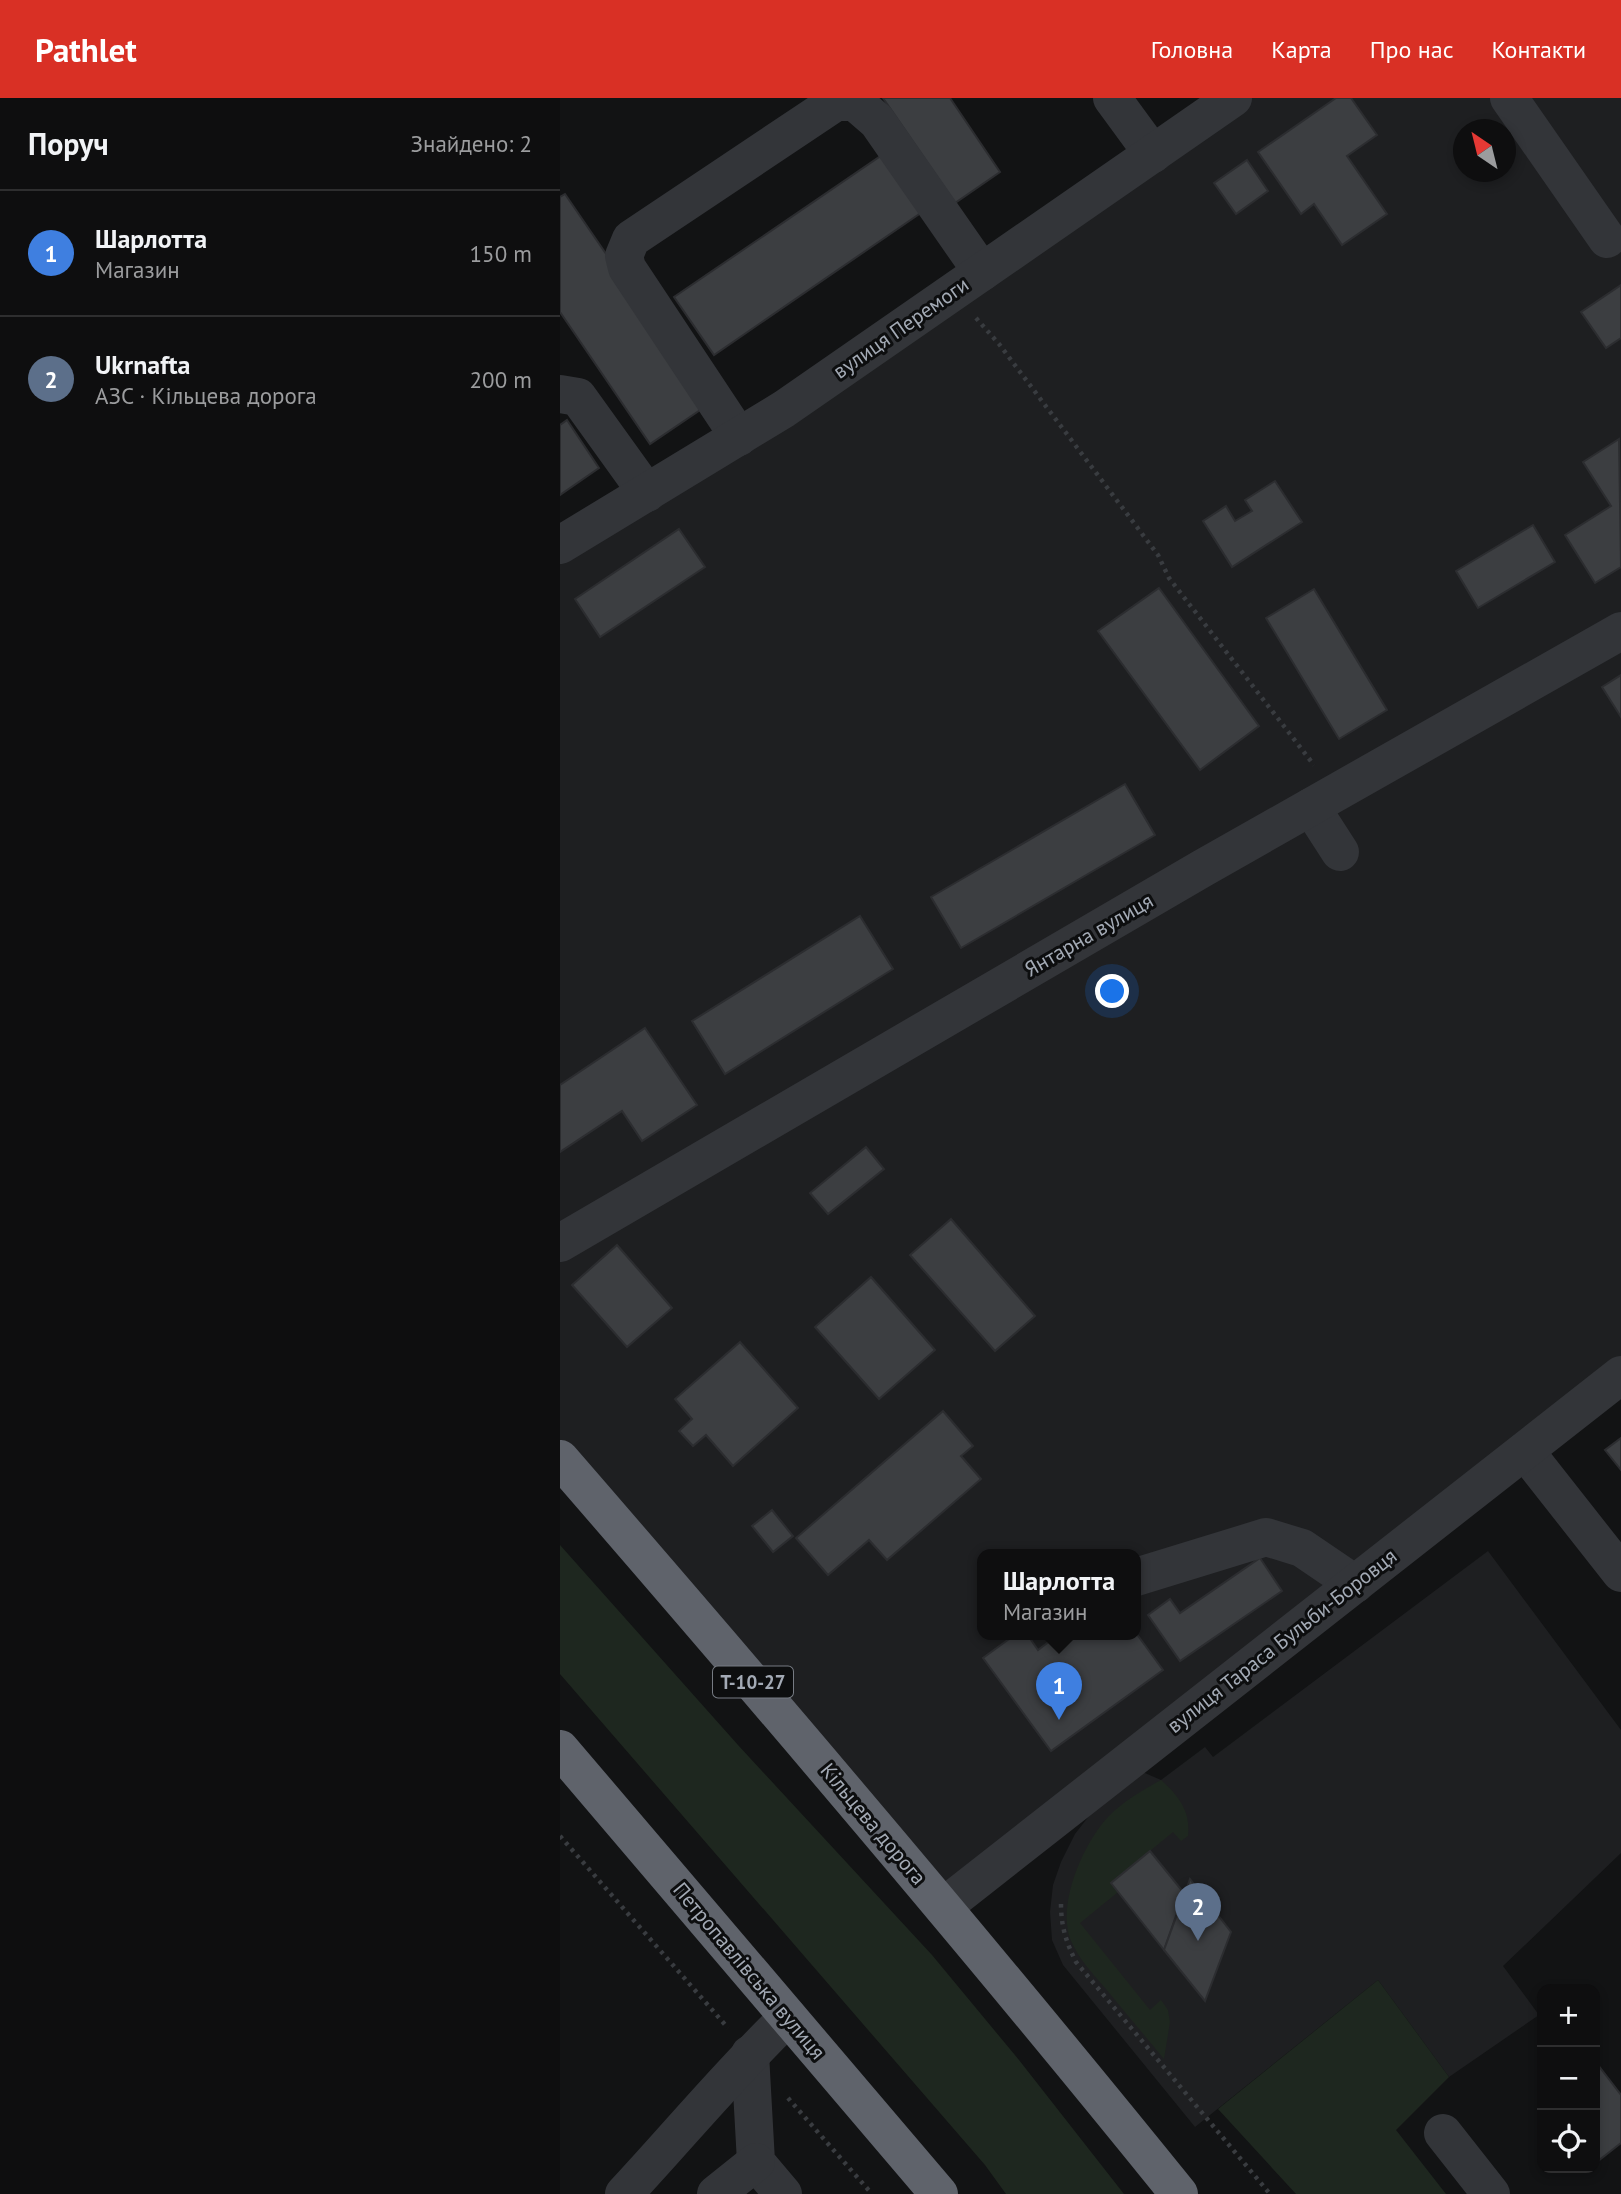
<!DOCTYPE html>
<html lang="uk">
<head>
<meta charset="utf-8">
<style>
	body { margin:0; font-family:"PT Sans",sans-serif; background:#171718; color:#f1f3f6 }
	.controls { position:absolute; right:21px; bottom:21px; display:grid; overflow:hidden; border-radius:14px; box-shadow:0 4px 10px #0003 }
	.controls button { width:63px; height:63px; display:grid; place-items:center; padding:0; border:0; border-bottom:2px solid #2e2e2f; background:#0e0e0f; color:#f1f3f6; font:35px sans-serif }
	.compass { position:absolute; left:893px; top:21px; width:63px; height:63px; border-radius:50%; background:#0e0e0f; box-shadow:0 4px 10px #0003; rotate:325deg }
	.you { position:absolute; left:553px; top:894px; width:24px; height:24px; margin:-18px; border:5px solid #fff; border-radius:50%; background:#1a73e8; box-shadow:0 0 0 10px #1a73e833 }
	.badge { display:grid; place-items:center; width:46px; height:46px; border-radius:50%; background:#d93025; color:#fff; font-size:23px; font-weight:700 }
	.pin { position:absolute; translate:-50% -58px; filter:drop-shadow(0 2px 4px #0008) }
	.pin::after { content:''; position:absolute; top:37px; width:24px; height:21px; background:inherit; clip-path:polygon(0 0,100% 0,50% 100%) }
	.popup { position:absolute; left:417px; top:1451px; width:164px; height:91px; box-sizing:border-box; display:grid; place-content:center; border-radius:14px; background:#0e0e0f; filter:drop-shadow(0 2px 5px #0005); font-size:23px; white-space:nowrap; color:#9b9c9e }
	.popup b { font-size:26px; color:#f1f3f6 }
	.popup::after { content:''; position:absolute; left:50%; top:100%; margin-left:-14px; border:14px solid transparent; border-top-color:#0e0e0f }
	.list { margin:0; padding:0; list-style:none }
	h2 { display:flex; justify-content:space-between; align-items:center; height:91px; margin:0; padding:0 28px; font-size:30px }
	h2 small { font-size:23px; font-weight:400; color:#9b9c9e }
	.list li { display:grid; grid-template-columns:46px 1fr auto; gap:21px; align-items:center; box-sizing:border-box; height:126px; padding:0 28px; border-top:2px solid #2e2e2f }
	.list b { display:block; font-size:26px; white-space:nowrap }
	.list p { margin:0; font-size:23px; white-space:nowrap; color:#9b9c9e }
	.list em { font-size:23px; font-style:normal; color:#9b9c9e }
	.icon { flex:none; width:38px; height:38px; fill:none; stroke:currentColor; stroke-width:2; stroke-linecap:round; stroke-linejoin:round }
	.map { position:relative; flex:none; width:1061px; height:2096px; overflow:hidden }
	header { display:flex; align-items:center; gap:42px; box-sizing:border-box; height:98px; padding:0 35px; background:#d93025; color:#fff }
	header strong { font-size:33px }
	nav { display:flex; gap:38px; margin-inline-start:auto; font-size:24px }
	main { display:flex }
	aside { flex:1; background:#0e0e0f }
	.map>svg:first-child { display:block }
	.built { fill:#1e1f21; fill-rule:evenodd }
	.green { fill:#1e271f }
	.building { fill:#3c3e41; stroke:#2c2d30; stroke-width:2 }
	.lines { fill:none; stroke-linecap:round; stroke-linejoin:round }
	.path { stroke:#393c40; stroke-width:4.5; stroke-dasharray:3.5 5; stroke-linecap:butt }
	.minor { stroke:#333539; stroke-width:38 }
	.highway { stroke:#5f636b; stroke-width:38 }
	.labels { text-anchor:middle; stroke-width:6; stroke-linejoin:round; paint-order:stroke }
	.shield { fill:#0d0e0f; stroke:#767b83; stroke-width:2 }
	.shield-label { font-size:19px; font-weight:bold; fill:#a3aab5 }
	.street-label { font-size:21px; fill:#a3aab5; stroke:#0d0e0f }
</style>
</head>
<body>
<header>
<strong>Pathlet</strong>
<nav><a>Головна</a><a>Карта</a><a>Про нас</a><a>Контакти</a></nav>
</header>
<main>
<aside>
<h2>Поруч<small>Знайдено: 2</small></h2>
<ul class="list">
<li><span class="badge" style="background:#3f7fe0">1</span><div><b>Шарлотта</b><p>Магазин</p></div><em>150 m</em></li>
<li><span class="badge" style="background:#5c6f8a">2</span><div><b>Ukrnafta</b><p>АЗС · Кільцева дорога</p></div><em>200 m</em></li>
</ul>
</aside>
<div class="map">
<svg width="1061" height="2096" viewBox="0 0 1061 2096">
	<rect width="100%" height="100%" fill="#121314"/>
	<g class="built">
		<path d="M673,0H1061V1277L383,1809L0,1361V447ZM904,32H946V74H904ZM422,1456H576V1536H422Z"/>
		<path d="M928,1453L1061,1632V1755L943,1868L979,1917L889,1979L818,1882L635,2029L503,1867L492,1842L490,1814L493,1787L501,1764L515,1736L536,1709L578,1672L601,1682L645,1649L653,1659Z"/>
	</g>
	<g class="green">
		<path d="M0,1447L178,1647L372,1857L459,1962L564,2096H446L425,2067L0,1576Z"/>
		<path d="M601,1682C619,1698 631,1714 628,1738L621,1743L613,1734L551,1785L558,1794L520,1825L590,1912L601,1902L608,1912L610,1924L604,1961C585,1938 565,1914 546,1891C533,1876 519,1861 511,1843C496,1807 523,1746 548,1719C563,1703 583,1692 601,1682Z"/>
		<path d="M818,1882L889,1979L836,2032L886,2096H736L658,2011Z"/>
	</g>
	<g class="building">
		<path d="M323,0H390L440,74L395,105Z"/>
		<path d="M776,0H791L817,37L787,58L827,116L782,147L754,106L741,116L698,54Z"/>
		<path d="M328,53L368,110L154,257L114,199Z"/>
		<path d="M687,62L708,93L676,116L654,85Z"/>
		<path d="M5,96L149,306L90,346L0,214V99Z"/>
		<path d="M1061,187V240L1046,250L1021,214Z"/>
		<path d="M7,322L39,370L0,397V327Z"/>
		<path d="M1059,341L1061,469L1035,485L1005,437L1051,408L1023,364Z"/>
		<path d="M715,383L742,424L672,469L643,423L666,408L675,423L692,413L685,402Z"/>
		<path d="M973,427L995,464L918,510L896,473Z"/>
		<path d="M119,431L145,469L40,539L15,501Z"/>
		<path d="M599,490L699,628L640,672L538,533Z"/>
		<path d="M754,491L827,612L779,641L706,520Z"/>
		<path d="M1061,577V619L1042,589Z"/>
		<path d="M565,686L595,737L401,850L371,799Z"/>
		<path d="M300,818L333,871L165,976L132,923Z"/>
		<path d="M85,930L137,1007L82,1043L62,1013L0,1054V987Z"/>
		<path d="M306,1049L324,1071L268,1116L250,1095Z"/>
		<path d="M391,1121L475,1218L435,1253L350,1157Z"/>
		<path d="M57,1147L112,1210L67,1249L12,1187Z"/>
		<path d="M311,1179L375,1252L319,1301L255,1229Z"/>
		<path d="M180,1244L238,1310L173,1368L146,1337L133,1348L119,1333L132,1321L115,1301Z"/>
		<path d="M383,1313L413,1348L401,1358L421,1381L327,1462L309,1442L268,1477L236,1440Z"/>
		<path d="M1061,1340V1372L1045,1352Z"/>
		<path d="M212,1412L233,1438L213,1454L192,1428Z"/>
		<path d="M700,1460L722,1493L620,1563L588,1517L610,1501L620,1515Z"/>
		<path d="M576,1535L603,1572L491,1653L423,1560L456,1536H467L478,1552L499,1536Z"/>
		<path d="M590,1753L624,1795L604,1852L551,1785Z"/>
		<path d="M630,1781L671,1834L645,1903L604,1852Z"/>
		<path d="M1035,1963L1061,1997V2045L1038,2063L1035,2059Z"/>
	</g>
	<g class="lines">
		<g class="path">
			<path d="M416,220L439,246L598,457L609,480L754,667"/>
			<path d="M0,1738L168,1930"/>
			<path d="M501,1806C501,1828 506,1844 516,1864L710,2096"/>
			<path d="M228,2000L312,2096"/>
		</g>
		<g class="minor">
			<path d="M552,0L593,56"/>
			<path d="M949,0L1047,141"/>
			<path d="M0,296L18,299L87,395"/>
			<path d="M179,339L67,170L64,158L71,141L276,4H295L317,23L422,174"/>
			<path d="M0,447L224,311L673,0"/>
			<path d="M751,709L780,754"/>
			<path d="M0,1145L643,770L1061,533"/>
			<path d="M965,1353L1061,1475"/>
			<path d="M576,1479L706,1439L742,1450L795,1486"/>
			<path d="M383,1809L1061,1277"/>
			<path d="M190,1956L196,2064L223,2096"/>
			<path d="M883,2035L931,2096"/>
			<path d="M64,2096C119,2037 170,1975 228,1919"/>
			<path d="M156,2096L196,2064"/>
		</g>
		<g class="highway">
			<path d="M0,1361C210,1603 418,1847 619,2096"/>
			<path d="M0,1651L379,2096"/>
		</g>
	</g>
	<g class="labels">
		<rect class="shield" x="153" y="1568.5" width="80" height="31" rx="5"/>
		<g class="shield-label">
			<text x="193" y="1591">Т-10-27</text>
		</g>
		<g class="street-label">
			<text transform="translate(341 230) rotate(-35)" y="7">вулиця Перемоги</text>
			<text transform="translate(529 837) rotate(-30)" y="7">Янтарна вулиця</text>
			<text transform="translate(722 1543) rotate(-38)" y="7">вулиця Тараса Бульби-Боровця</text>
			<text transform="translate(313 1726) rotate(50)" y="7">Кільцева дорога</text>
			<text transform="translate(189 1873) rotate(50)" y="7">Петропавлівська вулиця</text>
		</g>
	</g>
</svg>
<div class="controls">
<button>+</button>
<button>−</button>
<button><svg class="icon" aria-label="locate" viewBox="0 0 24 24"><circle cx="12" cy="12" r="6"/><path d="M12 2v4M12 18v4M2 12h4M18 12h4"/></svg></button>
</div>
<svg class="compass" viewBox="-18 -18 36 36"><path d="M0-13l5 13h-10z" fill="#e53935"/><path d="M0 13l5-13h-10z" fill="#9b9c9e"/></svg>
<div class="you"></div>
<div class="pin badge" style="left:499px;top:1622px;background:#3f7fe0">1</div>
<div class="popup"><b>Шарлотта</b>Магазин</div>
<div class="pin badge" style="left:638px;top:1843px;background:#5c6f8a">2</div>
</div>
</main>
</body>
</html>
